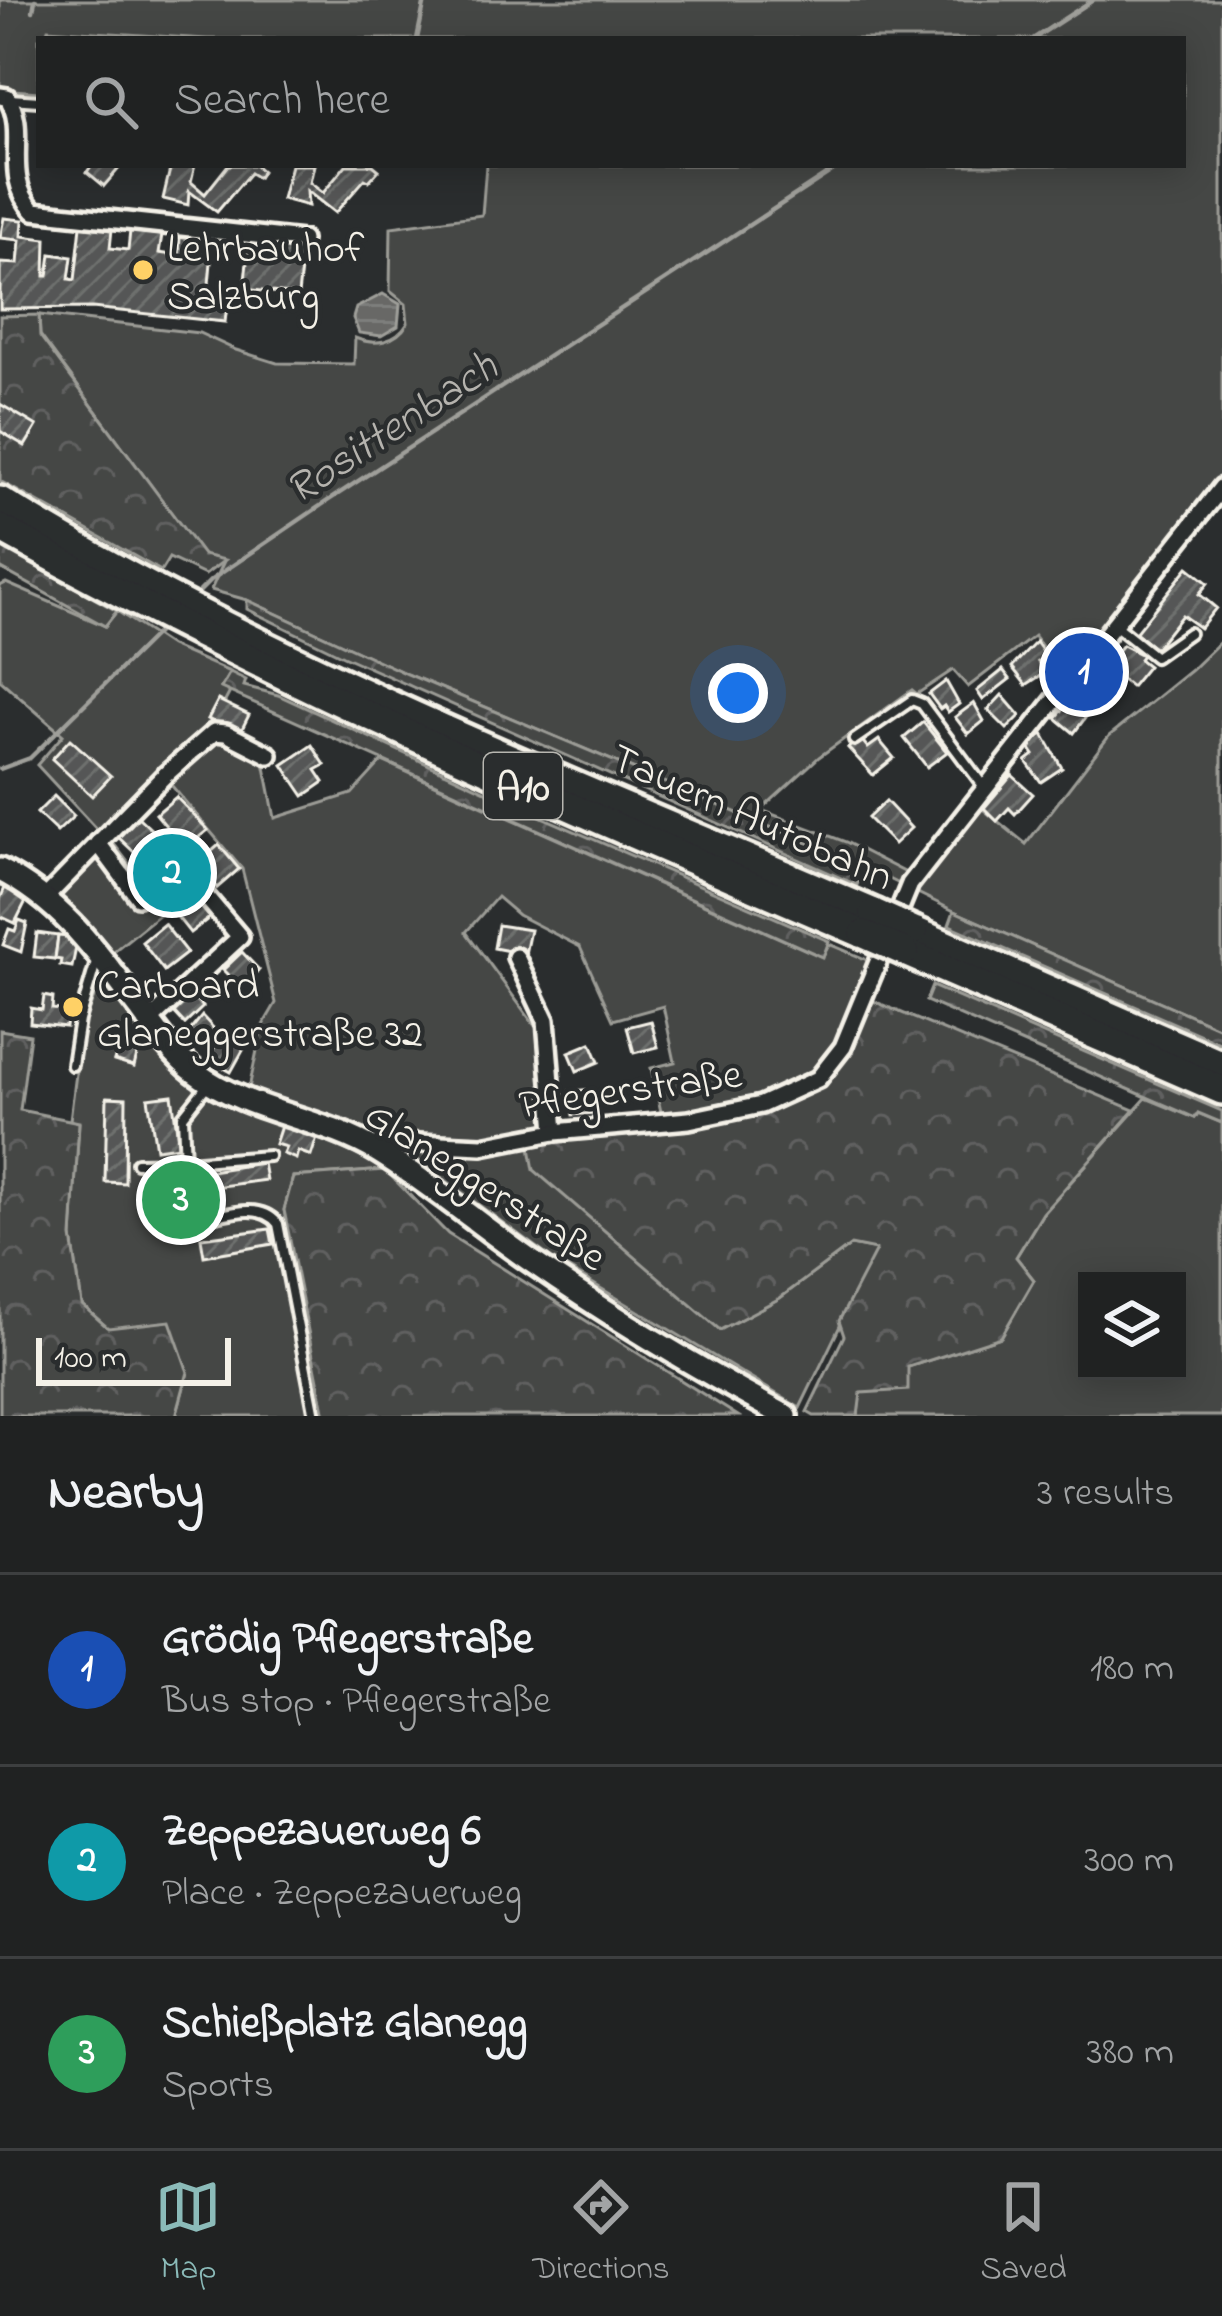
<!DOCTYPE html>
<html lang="en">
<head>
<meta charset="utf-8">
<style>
	body { margin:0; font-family:"Indie Flower",sans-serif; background:#2d2f2f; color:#f1f3f6 }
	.controls { position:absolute; right:36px; bottom:36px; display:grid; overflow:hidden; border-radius:0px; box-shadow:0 6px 30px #0003 }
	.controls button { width:108px; height:108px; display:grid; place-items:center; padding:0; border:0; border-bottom:3px solid #3d3f40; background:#202222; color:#f1f3f6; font:60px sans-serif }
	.scale { position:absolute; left:36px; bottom:30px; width:195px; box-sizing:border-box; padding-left:12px; border:6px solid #f4f1e8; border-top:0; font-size:33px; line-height:42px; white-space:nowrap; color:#f4f1e8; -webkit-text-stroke:9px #2a2d2e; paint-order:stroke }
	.you { position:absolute; left:738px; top:693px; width:42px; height:42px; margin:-30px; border:9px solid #fff; border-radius:50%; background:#1a73e8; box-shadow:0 0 0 18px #1a73e833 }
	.badge { display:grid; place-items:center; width:78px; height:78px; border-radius:50%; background:#8bbbb9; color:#fff; font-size:39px; font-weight:700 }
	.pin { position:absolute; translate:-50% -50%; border:6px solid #fff; box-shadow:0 3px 12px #0006 }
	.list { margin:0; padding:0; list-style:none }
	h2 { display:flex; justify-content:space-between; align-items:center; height:156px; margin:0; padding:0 48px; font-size:51px }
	h2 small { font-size:39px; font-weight:400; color:#a2a4a5 }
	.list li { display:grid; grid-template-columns:78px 1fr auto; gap:36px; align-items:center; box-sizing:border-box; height:192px; padding:0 48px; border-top:3px solid #3d3f40 }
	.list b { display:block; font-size:45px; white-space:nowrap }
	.list p { margin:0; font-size:39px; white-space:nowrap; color:#a2a4a5 }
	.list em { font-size:39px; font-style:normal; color:#a2a4a5 }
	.icon { flex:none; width:66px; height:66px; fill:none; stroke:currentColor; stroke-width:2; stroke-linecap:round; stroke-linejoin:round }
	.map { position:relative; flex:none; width:1222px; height:1416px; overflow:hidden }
	.search { position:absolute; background:#202222; box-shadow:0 6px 30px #0003; left:36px; right:36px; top:36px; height:132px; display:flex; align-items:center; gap:30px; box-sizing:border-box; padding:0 42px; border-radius:0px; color:#a2a4a5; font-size:45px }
	.sheet { height:732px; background:#202222 }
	nav { display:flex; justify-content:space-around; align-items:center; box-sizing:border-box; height:168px; border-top:3px solid #3d3f40; background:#202222; font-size:33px; color:#a2a4a5 }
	nav a { display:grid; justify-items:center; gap:6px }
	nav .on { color:#8bbbb9 }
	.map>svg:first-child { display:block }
	.grass { fill:#444645; stroke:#9c9c96; stroke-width:3; fill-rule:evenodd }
	.forest { fill:url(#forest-crowns); stroke:#9c9c96; stroke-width:3 }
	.water { fill:url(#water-rules); stroke:#9f9f9a; stroke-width:3 }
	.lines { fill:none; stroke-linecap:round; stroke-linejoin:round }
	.stream { stroke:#9f9f9a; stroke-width:4.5 }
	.building { fill:url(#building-hatch); stroke:#f4f1e8; stroke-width:3 }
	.lane-casing { stroke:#f4f1e8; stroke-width:16 }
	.street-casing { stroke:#f4f1e8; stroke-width:24 }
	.secondary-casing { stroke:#f4f1e8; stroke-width:30 }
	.highway-casing { stroke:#f4f1e8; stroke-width:36 }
	.lane { stroke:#2a2d2e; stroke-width:8 }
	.street { stroke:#2a2d2e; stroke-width:15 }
	.secondary { stroke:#2a2d2e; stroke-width:21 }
	.highway { stroke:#2a2d2e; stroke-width:27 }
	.highway-bridge-casing { stroke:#f4f1e8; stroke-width:36; stroke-linecap:butt }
	.highway-bridge { stroke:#2a2d2e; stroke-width:27 }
	.poi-dot { fill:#ffd166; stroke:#2a2d2e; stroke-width:4.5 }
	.labels { text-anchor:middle; stroke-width:9; stroke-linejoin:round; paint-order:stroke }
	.shield { fill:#2a2d2e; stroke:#b7b6b0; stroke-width:3 }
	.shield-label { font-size:39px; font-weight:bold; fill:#f4f1e8 }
	.poi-label { font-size:42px; fill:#f4f1e8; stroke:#2a2d2e; text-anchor:start }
	.street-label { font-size:42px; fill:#f4f1e8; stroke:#2a2d2e }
	.water-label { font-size:45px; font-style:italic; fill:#b5b3ae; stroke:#2a2d2e }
</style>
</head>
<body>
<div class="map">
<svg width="1222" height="1416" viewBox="0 0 1222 1416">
	<defs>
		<pattern id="forest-crowns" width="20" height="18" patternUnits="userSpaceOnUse" patternTransform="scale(3)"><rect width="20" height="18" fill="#444645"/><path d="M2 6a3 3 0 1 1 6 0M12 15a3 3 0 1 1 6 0" fill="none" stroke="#606160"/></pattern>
		<pattern id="water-rules" width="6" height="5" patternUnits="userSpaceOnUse" patternTransform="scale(3)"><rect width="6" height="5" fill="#676866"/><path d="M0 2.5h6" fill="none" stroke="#7d7e7c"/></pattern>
		<pattern id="building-hatch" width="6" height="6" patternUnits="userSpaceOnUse" patternTransform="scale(3)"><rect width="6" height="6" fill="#555756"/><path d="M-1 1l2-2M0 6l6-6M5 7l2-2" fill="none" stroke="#6e706e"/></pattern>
	</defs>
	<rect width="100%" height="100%" fill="#2a2d2e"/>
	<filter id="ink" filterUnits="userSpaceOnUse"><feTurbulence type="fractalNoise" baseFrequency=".00833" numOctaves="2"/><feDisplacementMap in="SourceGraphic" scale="24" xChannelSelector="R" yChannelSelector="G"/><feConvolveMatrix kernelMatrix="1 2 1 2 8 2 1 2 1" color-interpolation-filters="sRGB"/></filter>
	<g filter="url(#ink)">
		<g class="grass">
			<path d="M0,0H1222V475L1064,675L1034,636L968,687L953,670L917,694L912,690L819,757L761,810L846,842L920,880L979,806L1026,844L1109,736L1191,670L1222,640V1029L954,911L865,867L407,674L247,600L211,590L224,561L203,556L40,335L39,315L199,333L236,350L277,363L354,364L355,338C375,346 396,343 408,323L406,304L390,291L391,227L482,215L486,165H1183V39H207L48,29L45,39H39V92L0,89Z"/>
			<path d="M6,583L105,626L117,611L170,646L230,672L221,687L230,692L211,728L263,757L275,818L352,794L382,761L822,957L829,944L870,961C858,989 849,1023 833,1049C799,1103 721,1110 662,1116L651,1068L675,1062L663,1006L613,1020L580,947L518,915L497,897L466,932L541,1034L550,1127L479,1139L381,1134L248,1093L262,1027L276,1003L242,869L161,773L101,834L37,765L63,735L0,680V586Z"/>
			<path d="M110,839L165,910L109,955L57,894Z"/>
			<path d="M103,975C129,1013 154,1055 191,1083C244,1122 325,1133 385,1170L293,1177L284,1210L325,1416H176L188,1372L108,1328L82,1305L72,1237L79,1123L70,1120L82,1027Z"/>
			<path d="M1146,1098L1195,1118L1198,1113L1222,1123V1416H858L860,1393L908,1367L1001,1337L1034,1280L1016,1257L1043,1213ZM1087,1281H1177V1371H1087Z"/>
			<path d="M529,1142L720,1330L780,1298L851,1245L877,1250L800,1408L552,1259L403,1149L473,1152Z"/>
		</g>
		<g class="forest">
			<path d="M39,315L40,336L203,555L225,560L205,575L169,558L161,571L0,481V316Z"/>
			<path d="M0,546L117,611L105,626L0,568Z"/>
			<path d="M247,600L407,674L865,867L857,885L343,656L247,609Z"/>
			<path d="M230,672L246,680L244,686L278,695L544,818L829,941L823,957L221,688Z"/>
			<path d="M954,911L1222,1029V1044L949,925Z"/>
			<path d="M932,986L1222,1111V1123L1198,1113L1195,1118L926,1001Z"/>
			<path d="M871,1000L1134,1110L1043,1213L1016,1257L1034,1280L1001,1337L908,1367V1390L861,1393L858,1416H814L807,1412L844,1336L839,1321L876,1250L851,1245L780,1298L720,1330L534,1170L529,1142L776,1105C834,1082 847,1054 871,1000Z"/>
			<path d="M0,1030L30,1035L20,1110L79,1122L72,1237L82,1305L108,1328L170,1321L188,1372L176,1416H0Z"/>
			<path d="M385,1170L448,1234L738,1416H325L284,1210L293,1177Z"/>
		</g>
		<path class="water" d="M383,294L400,304L398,326L381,336L359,333L353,318L356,308Z"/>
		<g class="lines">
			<g class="stream">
				<path d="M33,11L35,0"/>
				<path d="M417,39L425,0"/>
				<path d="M1033,39L1093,0"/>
				<path d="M193,598L211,580L326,502L841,165"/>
				<path d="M0,769L30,758L163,627"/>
			</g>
		</g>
		<g class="building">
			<path d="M92,165H122L104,186L87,172Z"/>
			<path d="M171,165H195L191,182L205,194L228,165H255L262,171L258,178L250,173L217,212L189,191L188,205L163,199Z"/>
			<path d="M291,165H314L310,183L323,193L346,165H373L379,170L369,181L365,179L335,213L307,191L308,206L282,199Z"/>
			<path d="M4,218L23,220L22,236L46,239L45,276H48L51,254L72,257L69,279L75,280L81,226L112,229L110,248L128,250L130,231L162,235L159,253L179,256L180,236L213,240L208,295L228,297L225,322L92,308L0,309V263L18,264L20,240L0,238Z"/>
			<path d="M249,245L303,251L298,295L244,289Z"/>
			<path d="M0,404L37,426L25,446L0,431Z"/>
			<path d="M1188,567L1208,583L1199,594L1216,608L1200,628L1182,615L1155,649L1135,633Z"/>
			<path d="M1036,642L1046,656L1038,662L1046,672L1026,685L1012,667Z"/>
			<path d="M1122,645L1142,655L1139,659L1148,666L1131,687L1105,666Z"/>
			<path d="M1003,670L1010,679L983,700L977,691Z"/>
			<path d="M946,681L959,704L948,712L944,706L940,709L929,694Z"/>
			<path d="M1002,695L1020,716L1007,729L988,710Z"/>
			<path d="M1073,697L1088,714L1074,733L1056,718Z"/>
			<path d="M218,700L249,715L239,735L208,719Z"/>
			<path d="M974,703L984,721L968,734L955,717Z"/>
			<path d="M923,722L947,752L927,767L904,738Z"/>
			<path d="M1043,734L1062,768L1041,782L1026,761L1034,755L1027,745Z"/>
			<path d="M860,738L868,748L879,740L894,758L873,775L848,748Z"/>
			<path d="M70,739L111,776L92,796L52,759Z"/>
			<path d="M312,745L325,765L316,770L324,782L304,796L283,765Z"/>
			<path d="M1012,775L1033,794L1015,814L1009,808L997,821L984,808Z"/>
			<path d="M54,796L74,816L57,832L37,813Z"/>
			<path d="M176,797L208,830L192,843L183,832L176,838L156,814Z"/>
			<path d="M886,801L911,828L894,844L868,818Z"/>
			<path d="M137,816L156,834L136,854L117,836Z"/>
			<path d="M219,845L239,869L217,888L197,864Z"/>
			<path d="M189,886L212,916L190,933L167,904Z"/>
			<path d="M5,888L27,899L15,923L0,916V899Z"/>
			<path d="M19,920L27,923L21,952L3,945L9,929L15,931Z"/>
			<path d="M164,924L187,953L164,971L142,942Z"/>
			<path d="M498,925L530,930L525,954L494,948Z"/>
			<path d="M37,933L58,936L55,959L34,957Z"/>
			<path d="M58,936L78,938L72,967L60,965L61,960L55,959Z"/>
			<path d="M242,952L259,970L241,988L223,970Z"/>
			<path d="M189,992L203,1007L185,1024L171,1009Z"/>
			<path d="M44,996L53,998L52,1009L68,1011L66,1027L30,1023L31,1008L42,1010Z"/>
			<path d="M202,1016L216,1031L202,1045L189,1032Z"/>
			<path d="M651,1021L658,1047L634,1053L627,1027Z"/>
			<path d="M223,1032L246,1045L231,1072L208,1059Z"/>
			<path d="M120,1042L139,1047L134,1067L114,1061Z"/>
			<path d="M591,1043L599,1062L577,1071L569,1052Z"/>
			<path d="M593,1089L596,1113L573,1115L570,1091Z"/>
			<path d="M172,1095L179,1146L156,1149L148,1098Z"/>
			<path d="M107,1097L126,1098L125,1183L105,1182Z"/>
			<path d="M281,1126L317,1138L311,1156L298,1151L296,1159L283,1154L286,1147L275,1144Z"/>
			<path d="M263,1163L266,1180L199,1189L197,1173Z"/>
			<path d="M270,1229L273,1244L204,1256L201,1238Z"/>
		</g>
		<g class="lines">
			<defs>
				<g id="lane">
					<path d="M10,99L39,101"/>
					<path d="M1116,626L1155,657L1189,633"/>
					<path d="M854,740L912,700L922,704L984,787"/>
					<path d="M72,1065L79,1020L96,962"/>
					<path d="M209,1083L183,1116L185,1162L269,1156"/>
					<path d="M137,1163L185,1162L198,1220C224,1216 259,1200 278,1224L315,1416"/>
				</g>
				<g id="street">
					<path d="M0,96L7,97C30,132 0,175 34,211L302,240"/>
					<path d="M98,843L138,897"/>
					<path d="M46,897L165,775L214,732L226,733L269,755"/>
					<path d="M516,957L546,1020L555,1132"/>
					<path d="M149,1021L240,937L169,853"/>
					<path d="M375,1149L398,1142L482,1146L555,1132L689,1120L761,1105L818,1079L843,1047L910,884L1222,487"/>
				</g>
				<path id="secondary" d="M0,870C63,902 99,955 141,1010C157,1032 173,1055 195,1072C249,1113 322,1117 379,1152C431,1184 478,1224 528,1259C610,1316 698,1369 786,1416"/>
				<g id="highway">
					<path d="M0,501C270,668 583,787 874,913"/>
					<path d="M0,528C279,684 571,808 864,934"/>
					<path d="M914,931L1222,1065"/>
					<path d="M905,952L1222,1090"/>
				</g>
			</defs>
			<use href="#lane" class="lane-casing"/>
			<use href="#street" class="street-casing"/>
			<use href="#secondary" class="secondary-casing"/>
			<use href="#highway" class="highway-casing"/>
			<use href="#lane" class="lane"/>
			<use href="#street" class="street"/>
			<use href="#secondary" class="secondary"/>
			<use href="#highway" class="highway"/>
			<defs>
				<g id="highway-bridge">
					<path d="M874,913L914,931"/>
					<path d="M864,934L905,952"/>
				</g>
			</defs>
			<use href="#highway-bridge" class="highway-bridge-casing"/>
			<use href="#highway-bridge" class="highway-bridge"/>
		</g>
	</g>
	<g class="poi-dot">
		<circle cx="143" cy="270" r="12"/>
		<circle cx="73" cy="1007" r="12"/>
	</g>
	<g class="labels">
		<rect class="shield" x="484" y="753" width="78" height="66" rx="9"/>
		<g class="shield-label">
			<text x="523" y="800">A10</text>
		</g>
		<g class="poi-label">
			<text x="167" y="261">Lehrbauhof<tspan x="167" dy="48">Salzburg</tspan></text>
			<text x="97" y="998">Carboard<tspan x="97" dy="48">Glaneggerstraße 32</tspan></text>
		</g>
		<g class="street-label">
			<text transform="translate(753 815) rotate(24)" y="15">Tauern Autobahn</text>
			<text transform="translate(630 1087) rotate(-8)" y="15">Pflegerstraße</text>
			<text transform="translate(487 1184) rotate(33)" y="15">Glaneggerstraße</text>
		</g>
		<g class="water-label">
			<text transform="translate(390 426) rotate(-33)" y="16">Rosittenbach</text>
		</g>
	</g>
</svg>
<div class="controls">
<button><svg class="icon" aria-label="layers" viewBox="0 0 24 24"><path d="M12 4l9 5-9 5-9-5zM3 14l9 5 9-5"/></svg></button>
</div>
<div class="scale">100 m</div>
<div class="you"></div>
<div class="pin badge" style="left:1084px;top:672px;background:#1a4fb4">1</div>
<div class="pin badge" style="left:172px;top:873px;background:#0f9aa8">2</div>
<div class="pin badge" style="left:181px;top:1200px;background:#2e9e5b">3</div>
<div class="search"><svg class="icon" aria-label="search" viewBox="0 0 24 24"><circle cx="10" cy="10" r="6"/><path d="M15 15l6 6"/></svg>Search here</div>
</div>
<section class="sheet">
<h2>Nearby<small>3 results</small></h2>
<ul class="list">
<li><span class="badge" style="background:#1a4fb4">1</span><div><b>Grödig Pflegerstraße</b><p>Bus stop · Pflegerstraße</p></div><em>180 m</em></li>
<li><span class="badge" style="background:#0f9aa8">2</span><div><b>Zeppezauerweg 6</b><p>Place · Zeppezauerweg</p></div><em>300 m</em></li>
<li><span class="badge" style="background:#2e9e5b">3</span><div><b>Schießplatz Glanegg</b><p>Sports</p></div><em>380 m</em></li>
</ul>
</section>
<nav>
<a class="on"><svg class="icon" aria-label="map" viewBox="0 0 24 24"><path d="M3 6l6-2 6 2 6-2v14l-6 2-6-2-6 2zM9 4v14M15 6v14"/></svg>Map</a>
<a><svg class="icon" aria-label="directions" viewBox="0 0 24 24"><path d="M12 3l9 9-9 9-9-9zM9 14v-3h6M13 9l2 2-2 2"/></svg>Directions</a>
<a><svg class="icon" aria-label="saved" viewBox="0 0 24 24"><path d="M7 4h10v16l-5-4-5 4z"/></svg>Saved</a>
</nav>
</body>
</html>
